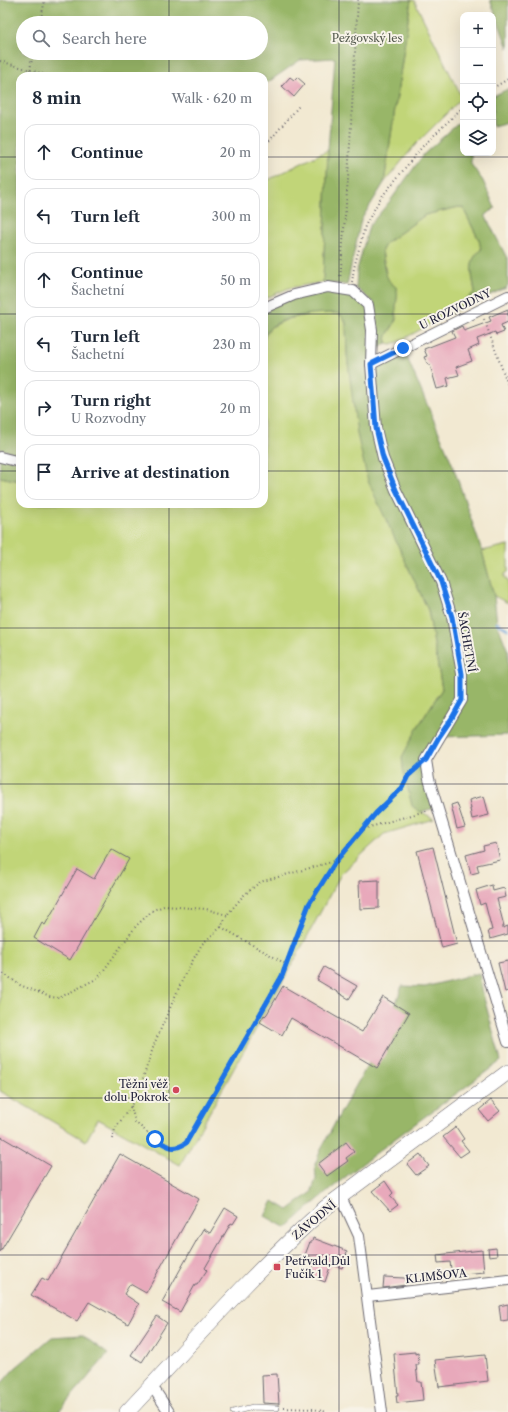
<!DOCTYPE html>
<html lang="en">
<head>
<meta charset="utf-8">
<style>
	body { margin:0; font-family:"Libre Caslon Text",serif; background:#f2f2f3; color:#1f2937 }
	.controls { position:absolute; right:12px; top:12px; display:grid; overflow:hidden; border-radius:8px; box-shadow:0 4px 16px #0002 }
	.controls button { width:36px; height:36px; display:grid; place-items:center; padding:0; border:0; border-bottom:1px solid #e0e1e3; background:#fff; color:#1f2937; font:20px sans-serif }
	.stop { position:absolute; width:12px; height:12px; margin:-9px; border:3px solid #1a73e8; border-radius:50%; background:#fff }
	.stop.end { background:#1a73e8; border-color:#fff; box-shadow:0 1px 4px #0008 }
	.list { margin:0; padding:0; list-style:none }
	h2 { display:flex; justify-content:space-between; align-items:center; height:52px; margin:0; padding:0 16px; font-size:17px }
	h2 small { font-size:13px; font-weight:400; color:#747a83 }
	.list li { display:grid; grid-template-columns:26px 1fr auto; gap:12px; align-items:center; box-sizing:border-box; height:56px; margin:0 8px 8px; padding:0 8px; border:1px solid #e0e1e3; border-radius:12px }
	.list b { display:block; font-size:15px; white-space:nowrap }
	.list p { margin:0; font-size:13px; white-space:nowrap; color:#747a83 }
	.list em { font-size:13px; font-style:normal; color:#747a83 }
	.icon { flex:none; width:22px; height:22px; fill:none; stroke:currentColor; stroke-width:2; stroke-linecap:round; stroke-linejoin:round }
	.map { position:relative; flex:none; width:508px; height:1412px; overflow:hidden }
	.search { position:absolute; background:#fff; box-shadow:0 4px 16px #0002; left:16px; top:16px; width:252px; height:44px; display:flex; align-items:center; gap:10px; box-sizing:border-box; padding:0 14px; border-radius:22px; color:#747a83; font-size:15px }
	.panel { position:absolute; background:#fff; box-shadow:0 4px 16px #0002; left:16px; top:72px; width:252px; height:436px; border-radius:12px }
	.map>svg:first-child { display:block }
	.green { fill:#c1d578; stroke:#727c5a }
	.forest { fill:#98b668; stroke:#5d6c52; fill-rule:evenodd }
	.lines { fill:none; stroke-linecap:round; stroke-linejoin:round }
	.stream { stroke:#6ba1d9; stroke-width:3 }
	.building { fill:#e8a9bb }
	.lane-casing { stroke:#6b6870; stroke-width:6 }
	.street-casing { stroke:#6b6870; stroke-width:12 }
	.secondary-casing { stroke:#6b6870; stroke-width:16 }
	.path { stroke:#6b6870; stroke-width:2; stroke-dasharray:1 3; stroke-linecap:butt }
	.lane { stroke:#fff; stroke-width:5 }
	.street { stroke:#fff; stroke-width:10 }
	.secondary { stroke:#fff; stroke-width:15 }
	.route { stroke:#1a73e8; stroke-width:5 }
	.grid { fill:none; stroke:#22223b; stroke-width:1; stroke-opacity:0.55 }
	.poi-dot { fill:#d1495b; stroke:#f7f3e8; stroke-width:1.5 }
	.labels { text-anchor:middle; stroke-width:4; stroke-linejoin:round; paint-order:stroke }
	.park-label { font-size:11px; fill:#52584d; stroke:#f7f3e8 }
	.street-label { font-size:11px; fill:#22223b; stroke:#f7f3e8 }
	.poi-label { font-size:11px; fill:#22223b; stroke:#f7f3e8; text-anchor:end }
</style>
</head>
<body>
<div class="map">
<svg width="508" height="1412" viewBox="0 0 508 1412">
	<rect width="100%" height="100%" fill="#f7f3e8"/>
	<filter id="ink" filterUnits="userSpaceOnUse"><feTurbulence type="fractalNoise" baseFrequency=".025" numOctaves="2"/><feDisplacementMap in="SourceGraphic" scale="8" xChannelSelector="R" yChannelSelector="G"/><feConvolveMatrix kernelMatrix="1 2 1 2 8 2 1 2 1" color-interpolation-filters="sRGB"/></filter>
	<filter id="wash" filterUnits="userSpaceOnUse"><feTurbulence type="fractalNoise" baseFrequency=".012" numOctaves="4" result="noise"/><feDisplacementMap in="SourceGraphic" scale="16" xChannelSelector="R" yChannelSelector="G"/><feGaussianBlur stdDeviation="0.9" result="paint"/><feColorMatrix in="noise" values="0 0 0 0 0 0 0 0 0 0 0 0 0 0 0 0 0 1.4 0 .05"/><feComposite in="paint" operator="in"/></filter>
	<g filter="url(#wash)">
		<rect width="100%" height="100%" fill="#f2e9d2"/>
		<g class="green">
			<path d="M411,0H414L462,98L415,145L384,183Z"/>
			<path d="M328,150L323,282L289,288L264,299V182Z"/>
			<path d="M459,207L463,208L479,240L482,250C466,261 473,276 475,293L462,303L456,310L398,342L391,344L386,343L387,335L395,323L397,316L395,310L397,297L387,279L382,250L386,243L425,215Z"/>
			<path d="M315,313H339L346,322L347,355L407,562L428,610L442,689L419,725L412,806L434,819L384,834L341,874L294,961L180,1165L98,1119L86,1141L0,1091V477L20,481V504H264V338L269,328L288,319Z"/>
			<path d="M508,545V572L505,574V577L508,582V603L494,596L482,551Z"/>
		</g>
		<g class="forest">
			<path d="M0,0H411L384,183L361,220L347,285L323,282L328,150L335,58L300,60L264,85V76H20V454L0,449ZM23,23H261V53H23Z"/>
			<path d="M490,0H508V48Z"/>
			<path d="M508,89V122L493,126V96Z"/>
			<path d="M463,119V153H471V164L483,181L495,208L485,215L508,260V285L506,288L456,310L462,303L475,292C473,276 466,261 481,250L479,240L463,208L459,207L425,215L386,243L382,250C383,262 384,281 396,287C399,294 396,301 396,308C395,313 397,316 395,321C392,329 385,334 386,343L377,350L378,331L374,303L356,288L357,270L369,226L390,201L424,154Z"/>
			<path d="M328,287L350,291L368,305L371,364L403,348L452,463L482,551L494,596L497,623L508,651V735L439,737L426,760L438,807L420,812L412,806L403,769L402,757L419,725L442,689L428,610L368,481L357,434L347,355L346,322L339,313C317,313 290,314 271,327C268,329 266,334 264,338V308Z"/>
			<path d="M0,457L20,462V481L0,477Z"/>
			<path d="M479,973L484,998L501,1061C428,1115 353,1166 286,1228L265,1216L273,1201L288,1210L311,1193L316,1179L315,1164L322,1147L341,1112L383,1038L402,986L425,987Z"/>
			<path d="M82,1335L108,1354L58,1412H0V1385L14,1369L52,1337Z"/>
		</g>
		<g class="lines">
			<path class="stream" d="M497,623L508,629"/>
		</g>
		<g id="blocks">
			<g class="building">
				<path d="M290,77L294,80L297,77L305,84L294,97L282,86Z"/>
				<path d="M508,309V322L501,325L504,332L496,335L495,332L477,339L479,345L468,350L472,361L456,367L459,375L447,378L449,386L437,389L430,365L427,363L424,357L427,356L424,349L455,337L452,331L462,326L464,331L491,321L489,317Z"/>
				<path d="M484,796L489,815L472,819L470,809H471L469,800Z"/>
				<path d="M457,803L465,827L457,829L451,805Z"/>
				<path d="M496,843L500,860L477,865L479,872L471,874L466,855L484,850L483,846Z"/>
				<path d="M433,847L457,944L442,948L417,851Z"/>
				<path d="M111,849L129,859L70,960L34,938L42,923L45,925L77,869L94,879Z"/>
				<path d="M379,880V908L360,909L359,881Z"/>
				<path d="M492,885L493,891L504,888L506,897L497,899L504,926H503V928L508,926V934L490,939L488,931L492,930L485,903L480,905L476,890Z"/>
				<path d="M508,961V991L505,992L498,963Z"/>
				<path d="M324,967L357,986L349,999L317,980Z"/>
				<path d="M283,986L362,1032L383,997L409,1013L377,1068L291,1018L282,1035L260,1022L264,1015L265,1016L267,1014Z"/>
				<path d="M491,1100L500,1111L488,1121L479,1110Z"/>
				<path d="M456,1127L464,1139L461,1141L469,1151L460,1157L443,1137Z"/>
				<path d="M0,1136L51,1166L0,1252Z"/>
				<path d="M346,1142L354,1152L346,1158L348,1161L327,1176L318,1164Z"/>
				<path d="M120,1154L199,1199L146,1293L130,1284L124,1294L139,1304L128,1324L89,1302L77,1321L31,1295L42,1278L48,1281Z"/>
				<path d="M420,1154L429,1166L416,1175L407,1164Z"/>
				<path d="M385,1181L393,1193L390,1196L398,1205L390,1211L372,1191Z"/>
				<path d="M225,1208L238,1216L233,1224L231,1223L205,1268L207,1270L197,1285H195L180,1312L162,1302L203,1229L210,1233Z"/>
				<path d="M313,1238L347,1251L346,1255H347L342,1268L331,1264L325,1282L309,1276L316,1259L305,1255L310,1242H312Z"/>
				<path d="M496,1248L497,1256L489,1257L488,1249Z"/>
				<path d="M482,1250L484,1272L452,1275L450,1262L438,1263L437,1255Z"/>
				<path d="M384,1277L404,1278L406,1279V1285L383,1288Z"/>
				<path d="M508,1304V1320L501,1321L499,1306Z"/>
				<path d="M157,1316L167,1323L142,1362L131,1355Z"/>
				<path d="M415,1352V1354L418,1353L419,1365H416L418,1382H421L423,1400L397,1403L396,1395H398L394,1354Z"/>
				<path d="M485,1355L488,1381L439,1387L435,1360Z"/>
				<path d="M277,1374L279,1404L263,1403L262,1375Z"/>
			</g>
		</g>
	</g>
	<g filter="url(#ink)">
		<use href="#blocks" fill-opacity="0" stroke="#6b6870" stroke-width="1"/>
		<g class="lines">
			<defs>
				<path id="lane" d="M233,1412L253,1407L277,1408"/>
				<g id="street">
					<path d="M264,308L294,295L328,287L353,291L368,305L372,330L371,364L376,428L383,458L396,490L441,582L452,617L462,674V700L426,760L429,779L508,1042"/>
					<path d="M371,364L508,296"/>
					<path d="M0,457L20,462"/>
					<path d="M341,1197L359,1236L382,1412"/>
					<path d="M368,1296L508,1280"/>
					<path d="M150,1387L156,1392L169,1412"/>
				</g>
				<path id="secondary" d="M127,1412C192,1343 254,1271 325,1208L508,1072"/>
			</defs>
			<use href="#lane" class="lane-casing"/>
			<use href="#street" class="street-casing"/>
			<use href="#secondary" class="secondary-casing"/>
			<g class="path">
				<path d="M40,23L45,0"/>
				<path d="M0,61L50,76"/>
				<path d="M30,70L33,53"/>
				<path d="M493,88L508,79"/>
				<path d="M264,147L299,106"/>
				<path d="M340,280L348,179L358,0"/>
				<path d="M352,282L354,268L365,226L380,199L422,147L463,107"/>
				<path d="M484,319L508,385"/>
				<path d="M364,828L377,813L402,788L408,776L418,768"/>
				<path d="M221,927L286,964"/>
				<path d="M0,971L20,985L50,997L59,998L98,978L136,926L153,910L164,906L206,909L227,915"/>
				<path d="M131,1106L135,1122L155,1139L172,1148L180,1147L186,1143L281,976L309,904L337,861L363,829L429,810"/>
				<path d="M113,1139L115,1129L131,1106L141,1084L155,1042L185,974L202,944L221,927L227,915L243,896L260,882L335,861"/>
				<path d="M284,1408L313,1409L327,1412"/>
			</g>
			<use href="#lane" class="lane"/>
			<use href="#street" class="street"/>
			<use href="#secondary" class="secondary"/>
		</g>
	</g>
	<g class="lines" filter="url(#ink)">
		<path class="route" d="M155,1139C167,1146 173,1152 186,1143L282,976L309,904L336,861L376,813L402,788L408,776L426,760L439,737L452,718L462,700V674L452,617L441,582L396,490L383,458L376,428L371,364L403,348"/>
	</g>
	<path class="grid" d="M169,0V23M339,0V1412M169,53V76M0,157H20M264,157H508M0,314H20M264,314H508M0,471H20M264,471H508M169,504V1412M0,628H508M0,784H508M0,941H508M0,1098H508M0,1255H508"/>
	<g class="poi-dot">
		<circle cx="176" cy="1090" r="4"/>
		<rect x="273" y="1263" width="8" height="8" rx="2"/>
	</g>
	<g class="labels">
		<g class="park-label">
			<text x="367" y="42">Pežgovský les</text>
		</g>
		<g class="street-label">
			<text transform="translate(455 309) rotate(-26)" y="4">U ROZVODNY</text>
			<text transform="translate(467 642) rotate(80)" y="4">ŠACHETNÍ</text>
			<text transform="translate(314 1220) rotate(-40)" y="4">ZÁVODNÍ</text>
			<text transform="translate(436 1276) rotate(-6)" y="4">KLIMŠOVA</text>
		</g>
		<g class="poi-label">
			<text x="168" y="1088">Těžní věž<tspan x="168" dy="13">dolu Pokrok</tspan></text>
			<text x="285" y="1265" text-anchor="start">Petřvald,Důl<tspan x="285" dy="13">Fučík 1</tspan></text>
		</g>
	</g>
</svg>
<div class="controls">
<button>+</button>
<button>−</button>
<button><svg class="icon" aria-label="locate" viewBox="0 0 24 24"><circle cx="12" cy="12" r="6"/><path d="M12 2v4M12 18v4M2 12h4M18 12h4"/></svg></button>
<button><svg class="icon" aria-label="layers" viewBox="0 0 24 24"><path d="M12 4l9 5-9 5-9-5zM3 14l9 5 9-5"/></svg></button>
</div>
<div class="stop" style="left:155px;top:1139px"></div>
<div class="stop end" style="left:403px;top:348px"></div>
<div class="search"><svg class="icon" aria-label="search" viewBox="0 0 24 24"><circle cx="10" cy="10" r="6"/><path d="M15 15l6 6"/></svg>Search here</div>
<section class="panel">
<h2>8 min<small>Walk · 620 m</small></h2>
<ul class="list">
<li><svg class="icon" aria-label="ahead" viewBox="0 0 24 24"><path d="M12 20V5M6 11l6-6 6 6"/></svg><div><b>Continue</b></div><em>20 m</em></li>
<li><svg class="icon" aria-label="left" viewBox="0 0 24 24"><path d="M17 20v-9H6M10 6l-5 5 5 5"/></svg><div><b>Turn left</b></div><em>300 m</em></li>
<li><svg class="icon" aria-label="ahead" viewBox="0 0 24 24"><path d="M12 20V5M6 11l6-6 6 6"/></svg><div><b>Continue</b><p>Šachetní</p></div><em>50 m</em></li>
<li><svg class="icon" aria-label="left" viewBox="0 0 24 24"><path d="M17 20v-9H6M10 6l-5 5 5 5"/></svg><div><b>Turn left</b><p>Šachetní</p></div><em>230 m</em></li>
<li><svg class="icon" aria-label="right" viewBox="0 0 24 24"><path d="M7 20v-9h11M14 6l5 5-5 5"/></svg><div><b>Turn right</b><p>U Rozvodny</p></div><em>20 m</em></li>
<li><svg class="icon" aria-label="arrive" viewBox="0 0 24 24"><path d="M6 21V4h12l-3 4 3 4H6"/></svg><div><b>Arrive at destination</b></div></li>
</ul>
</section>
</div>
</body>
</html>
